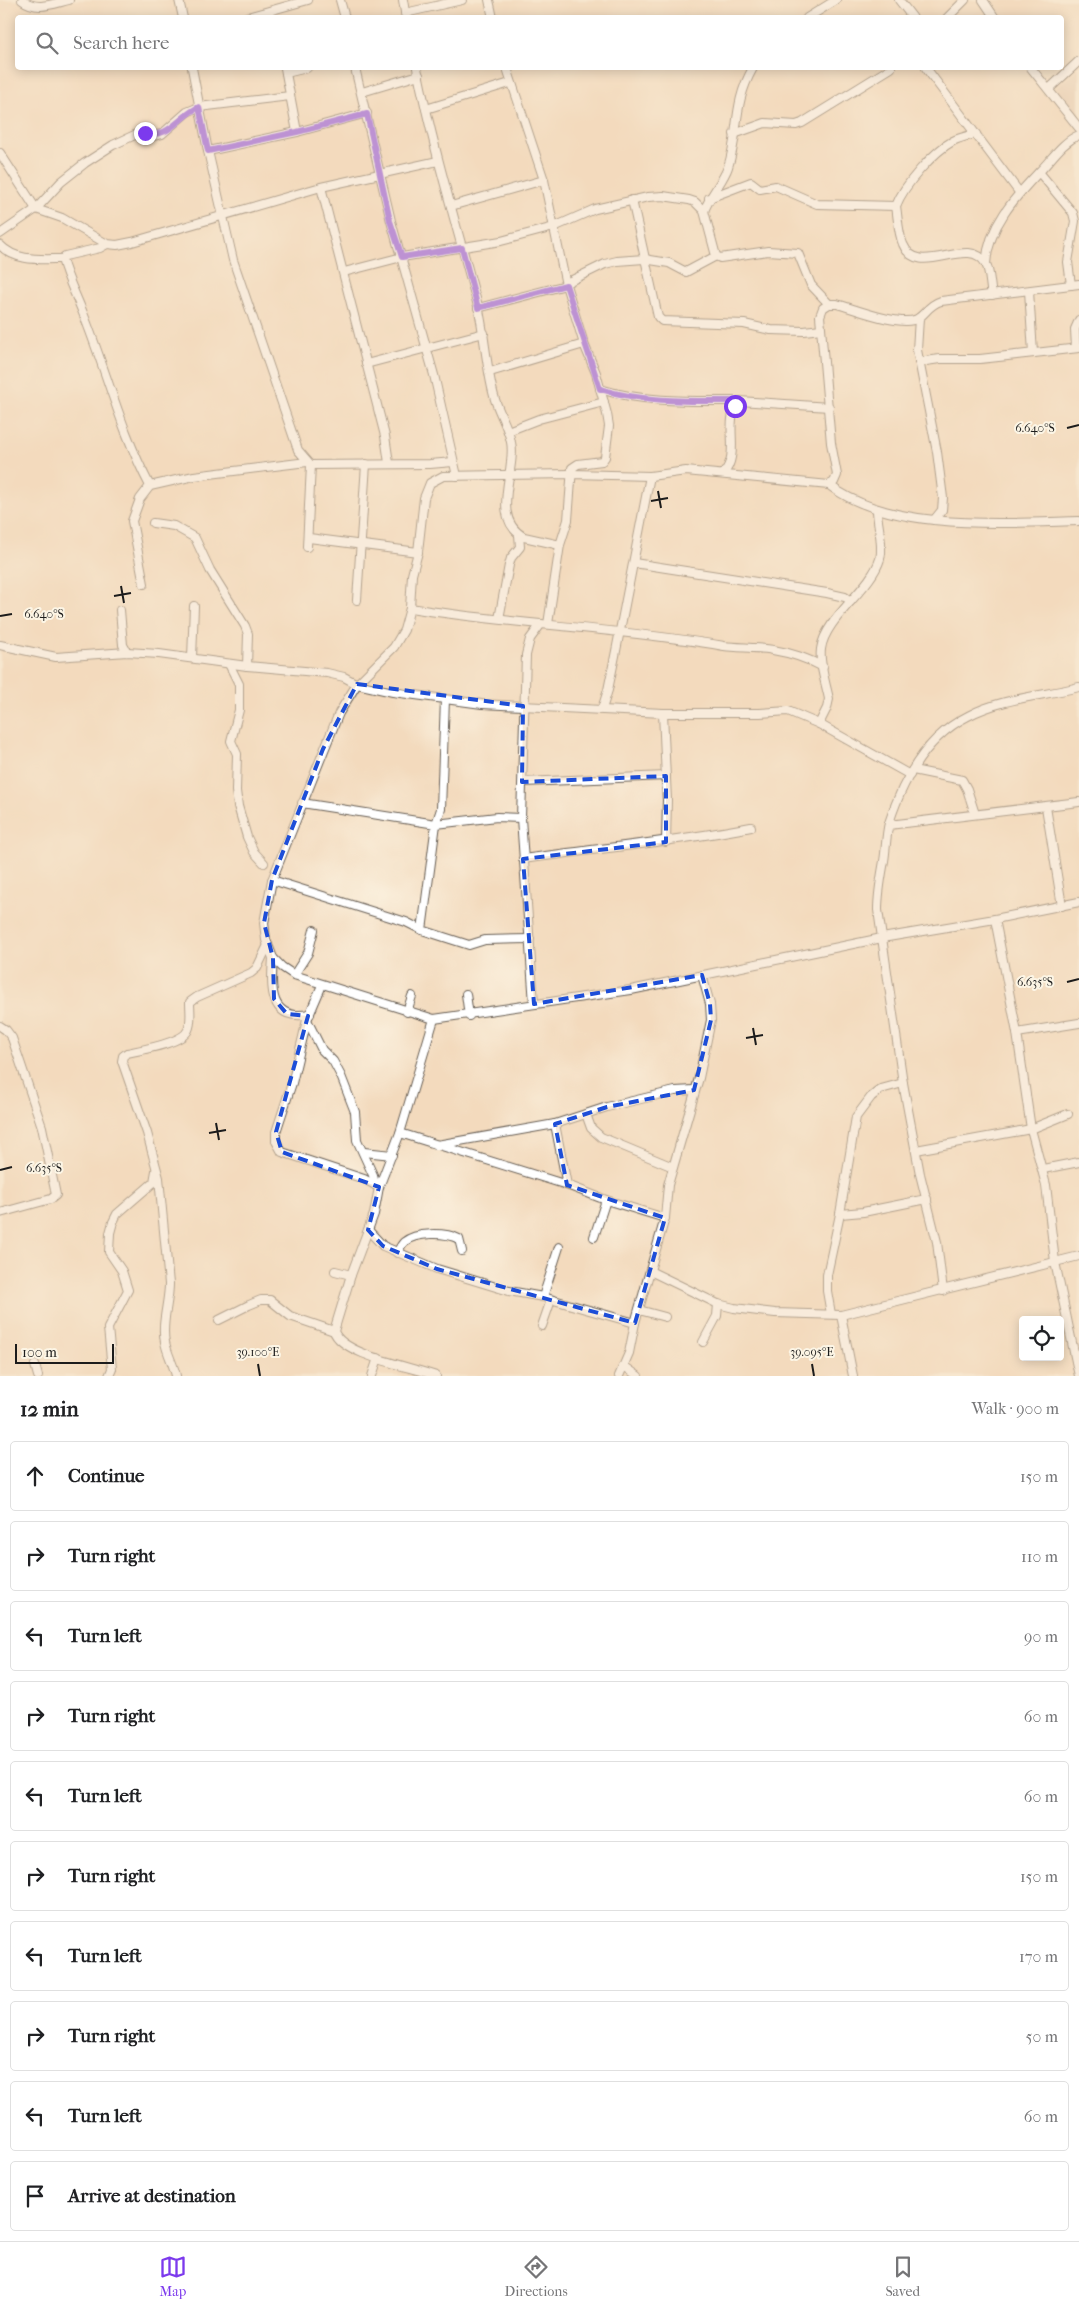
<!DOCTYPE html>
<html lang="en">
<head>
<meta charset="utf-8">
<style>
	body { margin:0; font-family:"IM FELL French Canon",serif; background:#f6f6f6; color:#202124 }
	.controls { position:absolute; right:15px; bottom:15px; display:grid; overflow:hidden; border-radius:5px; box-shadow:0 2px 12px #0003 }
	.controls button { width:45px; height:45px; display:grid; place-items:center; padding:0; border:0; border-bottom:1px solid #e0e0e0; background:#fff; color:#202124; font:25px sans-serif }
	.scale { position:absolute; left:15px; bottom:12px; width:99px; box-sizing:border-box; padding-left:5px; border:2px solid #1c1c1c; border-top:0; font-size:14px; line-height:18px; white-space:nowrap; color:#1c1c1c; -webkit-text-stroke:4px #fcf5e5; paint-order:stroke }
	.stop { position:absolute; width:15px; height:15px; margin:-11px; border:4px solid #7c3aed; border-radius:50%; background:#fff }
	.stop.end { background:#7c3aed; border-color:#fff; box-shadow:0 1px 5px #0008 }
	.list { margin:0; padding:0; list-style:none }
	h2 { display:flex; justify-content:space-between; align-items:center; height:65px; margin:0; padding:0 20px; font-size:21px }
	h2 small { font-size:16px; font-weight:400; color:#757577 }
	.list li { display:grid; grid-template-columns:32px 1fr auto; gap:15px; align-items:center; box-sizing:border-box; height:70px; margin:0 10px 10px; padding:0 10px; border:1px solid #e0e0e0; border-radius:5px }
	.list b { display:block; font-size:19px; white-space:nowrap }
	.list em { font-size:16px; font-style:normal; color:#757577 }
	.icon { flex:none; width:28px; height:28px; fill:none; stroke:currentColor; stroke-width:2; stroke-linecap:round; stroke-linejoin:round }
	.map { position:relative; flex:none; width:1079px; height:1376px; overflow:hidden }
	.search { position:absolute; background:#fff; box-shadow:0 2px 12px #0003; left:15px; right:15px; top:15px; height:55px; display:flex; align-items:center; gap:12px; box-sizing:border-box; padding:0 18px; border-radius:5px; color:#757577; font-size:19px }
	.sheet { height:865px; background:#fff }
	nav { display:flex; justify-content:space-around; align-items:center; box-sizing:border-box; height:70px; border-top:1px solid #e0e0e0; background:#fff; font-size:14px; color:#757577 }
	nav a { display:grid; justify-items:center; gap:2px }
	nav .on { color:#7c3aed }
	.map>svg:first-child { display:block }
	.built { fill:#e3cbb2 }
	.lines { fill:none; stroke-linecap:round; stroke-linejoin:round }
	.street-casing { stroke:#675e54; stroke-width:10 }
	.street { stroke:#fff; stroke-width:8 }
	.route { stroke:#7c3aed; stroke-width:6 }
	.marked { fill:none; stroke:#1d4ed8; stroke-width:4; stroke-dasharray:10 6; stroke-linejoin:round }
	.ticks { fill:none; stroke:#1c1c1c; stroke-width:2 }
	.ticks-label { font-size:12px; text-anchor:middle; fill:#1c1c1c; stroke:#fcf5e5; stroke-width:4; stroke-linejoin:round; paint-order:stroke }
</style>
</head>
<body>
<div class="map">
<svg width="1079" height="1376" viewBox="0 0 1079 1376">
	<rect width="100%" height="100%" fill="#fcf5e5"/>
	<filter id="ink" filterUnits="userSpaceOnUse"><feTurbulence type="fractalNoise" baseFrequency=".02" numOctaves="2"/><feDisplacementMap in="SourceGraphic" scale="10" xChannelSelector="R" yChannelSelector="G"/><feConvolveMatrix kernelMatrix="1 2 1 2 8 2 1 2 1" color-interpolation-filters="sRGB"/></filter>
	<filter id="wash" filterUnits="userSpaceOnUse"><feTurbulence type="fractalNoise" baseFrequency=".0096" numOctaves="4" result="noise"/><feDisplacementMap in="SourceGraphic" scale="20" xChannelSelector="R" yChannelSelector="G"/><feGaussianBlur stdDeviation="1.12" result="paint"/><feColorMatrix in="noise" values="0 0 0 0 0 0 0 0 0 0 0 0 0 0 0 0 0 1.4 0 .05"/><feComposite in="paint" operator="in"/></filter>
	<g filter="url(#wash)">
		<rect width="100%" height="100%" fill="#f3dabd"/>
		<path class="built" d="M1079,67V116L1056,88Z"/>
	</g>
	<g filter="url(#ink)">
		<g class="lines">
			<defs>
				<g id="street">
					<path d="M22,0C37,11 52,4 69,0"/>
					<path d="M179,0L183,18"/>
					<path d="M340,0L345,18"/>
					<path d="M403,0L406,18"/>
					<path d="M489,0L493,18"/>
					<path d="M899,0L913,18"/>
					<path d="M983,0L995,18"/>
					<path d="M405,13L462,0"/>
					<path d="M244,18L308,0"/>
					<path d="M807,18L836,0"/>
					<path d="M947,18L965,0"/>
					<path d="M192,68L208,151L233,260L298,450L311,465L430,464L453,462"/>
					<path d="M285,68L297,132"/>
					<path d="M355,68L391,221L434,375L457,476"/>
					<path d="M417,68C433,148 457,227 478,306C485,336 486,367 494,396C498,412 508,426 511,442C517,470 489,518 524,537L560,545"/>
					<path d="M507,68L544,180L566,285L584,344L596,373L607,414L609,426L605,457L602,461L578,464L572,468L568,520L560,545L548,624"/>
					<path d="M926,68L1019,192"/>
					<path d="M1031,68L1079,128"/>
					<path d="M286,73L307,68"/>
					<path d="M1049,89L1079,61"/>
					<path d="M362,92L419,75"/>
					<path d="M426,109L510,83"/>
					<path d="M734,134L765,123L796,125L802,123L891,68"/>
					<path d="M976,134C968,136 961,137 953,141C933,152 904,185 896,206C898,218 898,233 903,244C918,281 969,233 986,264C990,271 990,286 992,295"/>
					<path d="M208,151L297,132L367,113"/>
					<path d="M0,153L36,209L62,218L107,244L117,245L132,242L321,187L438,161"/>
					<path d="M1039,172L1073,213L1075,221L1068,262L1071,285"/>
					<path d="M321,187L385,436L389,463"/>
					<path d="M709,198L751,182L760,189L776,186L817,204L896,206"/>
					<path d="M632,200L658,317L662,321L744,324L771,330L804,331L821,329"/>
					<path d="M451,206L544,180"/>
					<path d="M704,211C710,195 724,180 728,167C740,131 732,105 753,68"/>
					<path d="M0,234L36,209L61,182L85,163L113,145L139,133L153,136L162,134L187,112L199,107L290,96"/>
					<path d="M107,244L100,248L65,256L62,259C67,278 76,295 83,313C106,370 121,431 150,486"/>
					<path d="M0,245C16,262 41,259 62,259"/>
					<path d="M986,264C988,227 1015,197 1039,172C1052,159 1062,142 1079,135"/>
					<path d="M344,272L402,257L501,241L554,227L595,209L648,197L663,196L689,200L695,202L704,211L716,256L720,258L768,251L798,253L811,285L829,304"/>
					<path d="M566,283L605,264L617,261L644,259L669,263L686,272L716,256"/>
					<path d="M1079,284L941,301C928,305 926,314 917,319C900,327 855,309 837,304H829L823,308L820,316L831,443L837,475L834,482L829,485L686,471L650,476L572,474L443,476L430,483L424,498L418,552L412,575L410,608L404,630L394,647L357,684L339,713L272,880L264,923L266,940L273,958L282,967L294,975L434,1019L631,990L882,938L995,919L1079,902"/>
					<path d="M1029,291L1033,353"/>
					<path d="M478,308L566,285"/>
					<path d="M919,318L917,350L937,452L943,498L942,510L934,520"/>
					<path d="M1076,348L1075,329L1079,320"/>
					<path d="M919,362L940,359H980L1079,348"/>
					<path d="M366,364L484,333"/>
					<path d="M490,372L584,344"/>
					<path d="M600,389C645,403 693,401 739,401"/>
					<path d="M508,431L539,419L604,402"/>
					<path d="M723,474C742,453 722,423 739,401L829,407"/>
					<path d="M829,485C890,532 1005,523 1079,521"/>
					<path d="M153,523L174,526L195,538L210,570L245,626L248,634L247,666"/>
					<path d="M309,538L418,552"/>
					<path d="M307,547L311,465"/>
					<path d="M634,563L827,593L845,597L851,601"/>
					<path d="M144,584L132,521L140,499L150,486L194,476L307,462"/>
					<path d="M357,600L366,464"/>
					<path d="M410,608C514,625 620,628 724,646C740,648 757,647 773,650C791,653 807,658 823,667"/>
					<path d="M120,610L123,645L127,652"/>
					<path d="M499,619L509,565L511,558L520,547L519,535"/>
					<path d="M0,645L56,657L127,652L159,654L247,666L327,673L344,677L357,684L393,692L482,704L663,713H760L788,711L819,724L910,775"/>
					<path d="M192,658L194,606"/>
					<path d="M229,664L239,684V710L231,741L237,754L236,791L238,806L247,837L254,852L264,863"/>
					<path d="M445,699L441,809L436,824L422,930L469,945L485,940L530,939"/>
					<path d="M602,709L608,690L616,651L650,476"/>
					<path d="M663,713L667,800L666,842"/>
					<path d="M819,724L827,708L829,699C826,684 819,664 821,649C825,618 871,589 880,559C884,544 877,525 877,509"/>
					<path d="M913,770L962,780L967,789L975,814"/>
					<path d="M523,782L666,776"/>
					<path d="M302,803L436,824L497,817L521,818"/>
					<path d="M1046,807L1062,906"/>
					<path d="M889,825L1079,802"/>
					<path d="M523,859C599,848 675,842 751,827"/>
					<path d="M272,880L406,922L422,930"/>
					<path d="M995,919L1017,1033L1031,1129L1046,1185L1055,1262L1079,1376"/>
					<path d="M273,958C271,987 268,1022 310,1014"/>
					<path d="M294,975L308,953L314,930"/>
					<path d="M322,985L307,1020L292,1083L276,1132V1141L282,1152L364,1179L379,1187"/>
					<path d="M466,994L469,1016"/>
					<path d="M534,1004L521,818L526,655L530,639L541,624"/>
					<path d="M407,1012L412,996"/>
					<path d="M434,1019L400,1133L379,1187L374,1214L351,1275L334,1331C341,1355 413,1367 436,1376"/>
					<path d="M307,1020L322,1050L333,1061L341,1076L355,1112L357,1140L373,1175L375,1185"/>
					<path d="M0,1026L6,1030L12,1038L42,1127L56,1195L51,1199L0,1213"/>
					<path d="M1017,1033L1079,1023"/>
					<path d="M586,1114L591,1128L601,1137L673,1167"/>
					<path d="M555,1124L567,1185"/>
					<path d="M400,1133L567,1185L606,1200L665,1218"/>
					<path d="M437,1145L555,1124L607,1107L675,1091L694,1090"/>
					<path d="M916,1150L1031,1129L1068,1114"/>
					<path d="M364,1152L392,1155"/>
					<path d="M1043,1169L1079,1162"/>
					<path d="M840,1214L863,1212L927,1199"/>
					<path d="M368,1230L383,1246L437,1269L509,1291L543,1297L635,1323"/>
					<path d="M594,1237L606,1200"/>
					<path d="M397,1253C399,1249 401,1245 404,1242C416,1232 445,1232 459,1239L462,1251"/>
					<path d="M335,1271L351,1275"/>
					<path d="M650,1271L718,1304L734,1308L775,1313L841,1315L1079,1256"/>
					<path d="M943,1291L937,1242L920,1174L903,1083L878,910C878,893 881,878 884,861C886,849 886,835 889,823C903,779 926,737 968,716C1002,698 1043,696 1079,687"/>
					<path d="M543,1297L559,1247"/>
					<path d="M639,1310L665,1317"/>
					<path d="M831,1314L827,1291V1275L840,1214L856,1117L871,1097L881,1089L903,1083"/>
					<path d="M841,1315L853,1376"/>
					<path d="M219,1320L249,1305L261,1300H270L290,1316L334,1331"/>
					<path d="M542,1326L551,1300"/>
					<path d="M703,1342L717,1316L718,1304"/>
					<path d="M35,1365L38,1376"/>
					<path d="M624,1366L638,1376"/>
					<path d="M109,1376L112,1369L108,1328L128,1290L122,1271L109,1252L110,1233L113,1222L117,1214L154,1182L156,1171"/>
					<path d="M176,1376C174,1365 167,1354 165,1342C161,1323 169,1303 169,1284L159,1178L147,1133L122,1061L123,1056L127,1053C141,1050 183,1043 188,1030C192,1022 190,1011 190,1002L197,997L251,973L257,968L268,945"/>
					<path d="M372,1376L378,1358"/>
					<path d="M619,1376L629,1353L635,1323L665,1218L668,1185L699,1078L711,1020L710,1004L702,975"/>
				</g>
			</defs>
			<use href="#street" class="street-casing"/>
			<use href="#street" class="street"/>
		</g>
	</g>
	<g class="lines" filter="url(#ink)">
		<path class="route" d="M145,133C168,140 179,116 199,107L208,151L297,132L367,114L390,221L402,257L462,248L478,308L566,285L600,389C645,403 693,401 739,401L735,406"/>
	</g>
	<path d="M0 0H1079V1376H0ZM357,684L523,706L522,782L666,776V842L523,859L534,1004L702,975L710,1004L711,1020L694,1090L607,1107L555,1124L567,1185L665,1218L635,1323L437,1269L383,1246L368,1230L379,1187L282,1152L276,1132L308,1016L287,1014L274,999L273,958L264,923L272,880L323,749Z" fill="#f3dabd" fill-opacity=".55" fill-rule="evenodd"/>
	<path class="marked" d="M357,684L523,706L522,782L666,776V842L523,859L534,1004L702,975L710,1004L711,1020L694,1090L607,1107L555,1124L567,1185L665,1218L635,1323L437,1269L383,1246L368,1230L379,1187L282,1152L276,1132L308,1016L287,1014L274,999L273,958L264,923L272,880L323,749Z"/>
	<path class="ticks" d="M1067,428L1079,425M658,491L661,508M651,501L668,498M121,586L124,603M114,596L131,593M0,616L12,614M1067,982L1079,979M753,1028L756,1045M746,1038L763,1035M216,1123L219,1140M209,1133L226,1130M0,1170L12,1167M258,1364L260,1376M812,1364L814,1376"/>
	<g class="ticks-label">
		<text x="1035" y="432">6.640°S</text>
		<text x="44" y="618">6.640°S</text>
		<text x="1035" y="986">6.635°S</text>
		<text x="44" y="1172">6.635°S</text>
		<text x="258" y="1356">39.100°E</text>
		<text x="812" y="1356">39.095°E</text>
	</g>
</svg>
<div class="controls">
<button><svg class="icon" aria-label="locate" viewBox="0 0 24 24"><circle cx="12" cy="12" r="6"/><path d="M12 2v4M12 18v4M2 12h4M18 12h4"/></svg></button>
</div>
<div class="scale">100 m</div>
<div class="stop" style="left:735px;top:406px"></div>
<div class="stop end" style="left:145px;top:133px"></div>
<div class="search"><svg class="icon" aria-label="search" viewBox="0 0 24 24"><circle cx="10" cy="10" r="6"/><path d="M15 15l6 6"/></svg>Search here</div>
</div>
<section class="sheet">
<h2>12 min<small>Walk · 900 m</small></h2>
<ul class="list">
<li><svg class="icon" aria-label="ahead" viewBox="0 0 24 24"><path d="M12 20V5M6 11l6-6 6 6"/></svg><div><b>Continue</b></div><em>150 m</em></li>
<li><svg class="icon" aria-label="right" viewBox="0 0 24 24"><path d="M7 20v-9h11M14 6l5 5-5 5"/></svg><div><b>Turn right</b></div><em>110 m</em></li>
<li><svg class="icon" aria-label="left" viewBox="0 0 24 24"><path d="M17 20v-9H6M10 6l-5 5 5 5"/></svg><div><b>Turn left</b></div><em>90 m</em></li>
<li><svg class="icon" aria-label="right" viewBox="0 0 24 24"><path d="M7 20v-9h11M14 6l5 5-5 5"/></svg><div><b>Turn right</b></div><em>60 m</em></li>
<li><svg class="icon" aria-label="left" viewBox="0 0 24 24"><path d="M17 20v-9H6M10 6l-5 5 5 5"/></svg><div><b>Turn left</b></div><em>60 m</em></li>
<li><svg class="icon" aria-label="right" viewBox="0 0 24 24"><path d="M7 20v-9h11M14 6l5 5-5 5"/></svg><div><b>Turn right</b></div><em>150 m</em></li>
<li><svg class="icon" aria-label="left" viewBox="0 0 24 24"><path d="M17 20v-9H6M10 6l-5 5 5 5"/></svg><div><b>Turn left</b></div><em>170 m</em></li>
<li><svg class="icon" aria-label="right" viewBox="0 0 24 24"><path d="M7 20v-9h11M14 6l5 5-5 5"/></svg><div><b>Turn right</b></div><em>50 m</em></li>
<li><svg class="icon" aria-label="left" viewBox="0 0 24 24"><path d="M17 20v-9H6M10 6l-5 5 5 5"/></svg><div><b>Turn left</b></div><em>60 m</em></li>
<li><svg class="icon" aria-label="arrive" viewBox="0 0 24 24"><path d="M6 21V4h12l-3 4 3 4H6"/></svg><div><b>Arrive at destination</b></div></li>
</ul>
</section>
<nav>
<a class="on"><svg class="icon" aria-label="map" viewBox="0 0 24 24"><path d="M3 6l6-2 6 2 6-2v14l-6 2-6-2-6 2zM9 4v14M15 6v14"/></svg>Map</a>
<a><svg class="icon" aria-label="directions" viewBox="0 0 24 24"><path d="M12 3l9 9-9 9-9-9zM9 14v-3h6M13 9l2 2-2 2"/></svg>Directions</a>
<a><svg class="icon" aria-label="saved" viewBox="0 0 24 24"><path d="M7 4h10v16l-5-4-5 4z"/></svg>Saved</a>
</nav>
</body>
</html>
